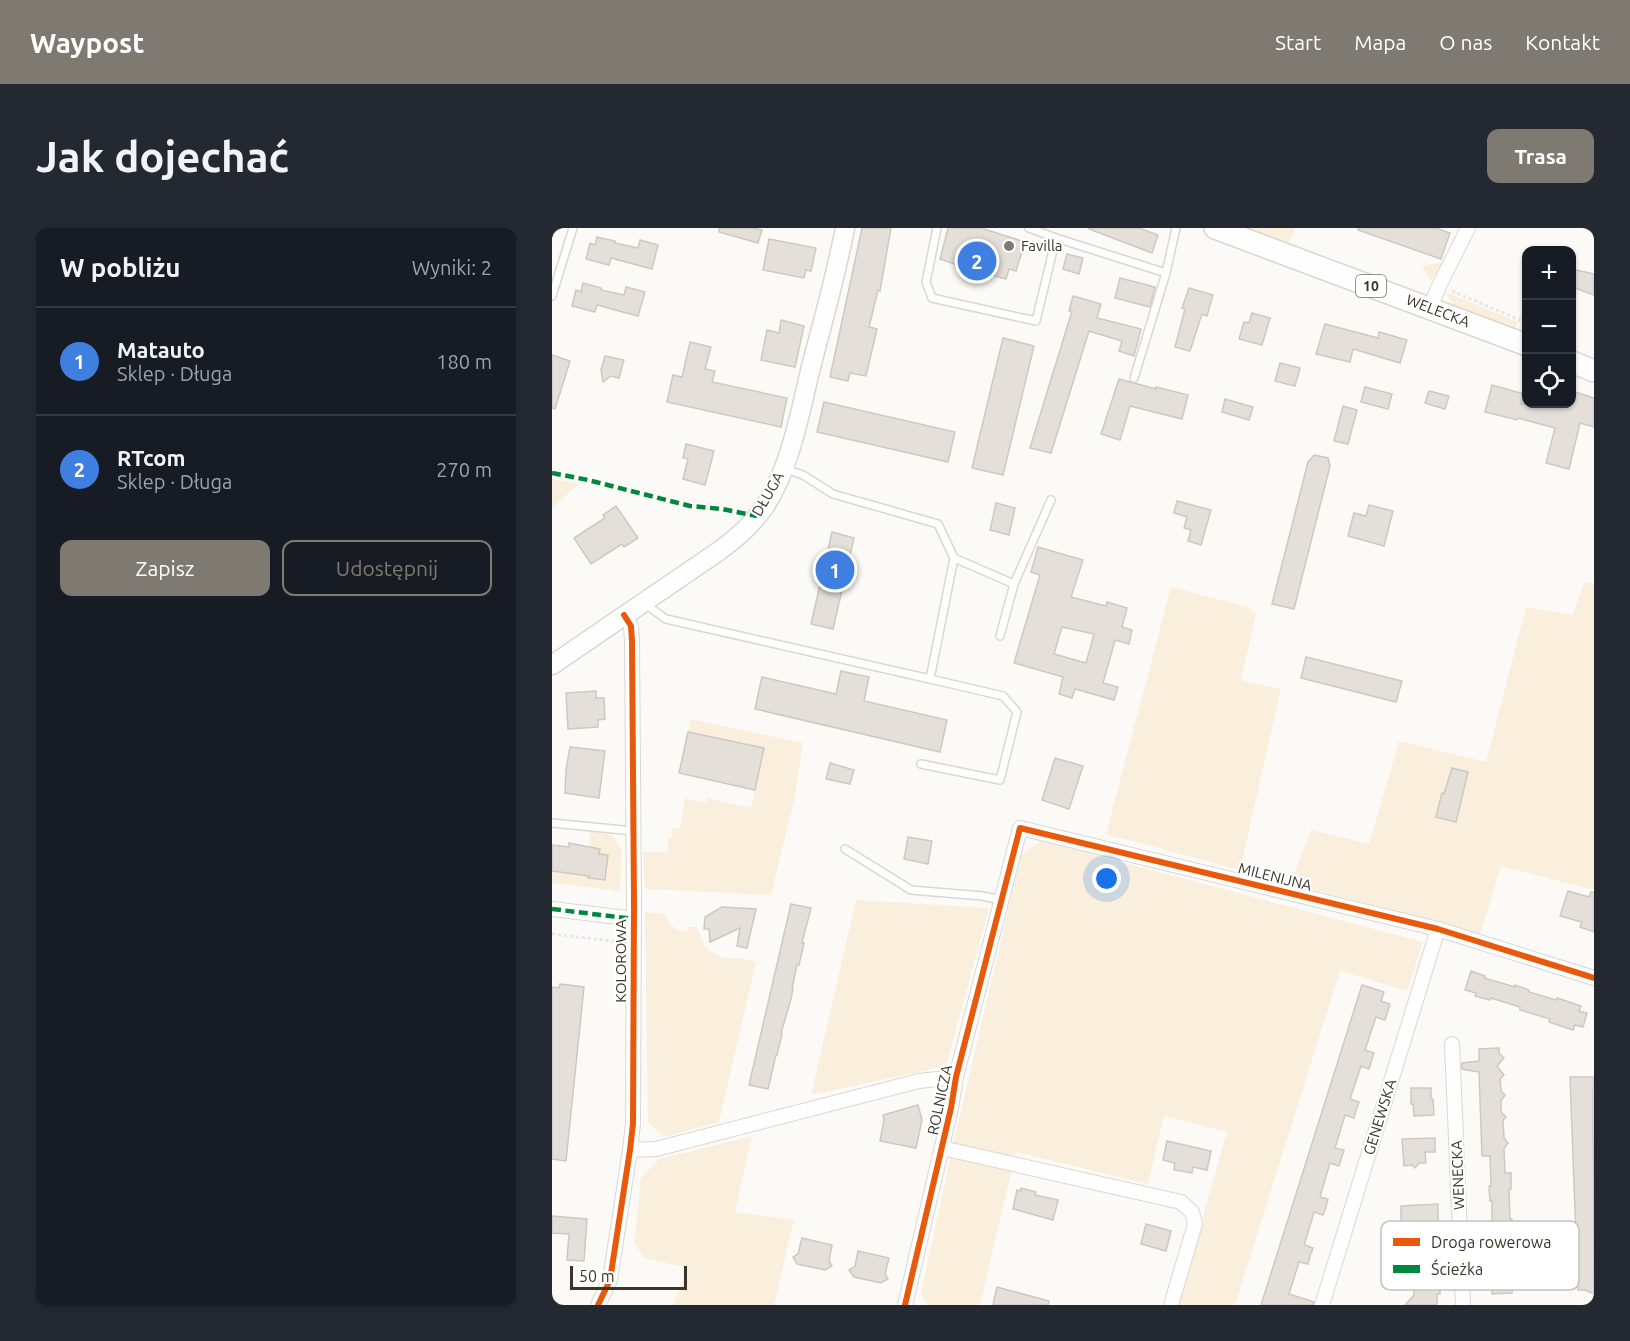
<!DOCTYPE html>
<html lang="pl">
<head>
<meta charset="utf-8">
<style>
	body { margin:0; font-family:Ubuntu,sans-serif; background:#242831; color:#f1f3f6 }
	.controls { position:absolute; right:18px; top:18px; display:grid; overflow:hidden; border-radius:12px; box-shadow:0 2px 4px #0004 }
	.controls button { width:54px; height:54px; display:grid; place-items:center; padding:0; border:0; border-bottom:2px solid #363941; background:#171b24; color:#f1f3f6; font:30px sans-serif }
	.scale { position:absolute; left:18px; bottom:15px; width:117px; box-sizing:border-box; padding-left:6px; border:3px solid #3b3529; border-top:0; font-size:16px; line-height:21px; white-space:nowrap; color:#3b3529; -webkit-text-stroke:4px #fff; paint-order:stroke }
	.you { position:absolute; left:555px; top:651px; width:21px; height:21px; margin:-15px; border:4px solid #fff; border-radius:50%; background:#1a73e8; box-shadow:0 0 0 9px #1a73e833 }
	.badge { display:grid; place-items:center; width:39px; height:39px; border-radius:50%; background:#7f7a71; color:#fff; font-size:20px; font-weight:700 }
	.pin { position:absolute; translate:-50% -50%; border:3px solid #fff; box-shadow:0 2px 6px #0006 }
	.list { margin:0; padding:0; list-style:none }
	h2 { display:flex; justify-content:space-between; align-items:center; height:78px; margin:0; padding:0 24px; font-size:26px }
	h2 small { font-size:20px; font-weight:400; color:#9ea1a6 }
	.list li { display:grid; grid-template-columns:39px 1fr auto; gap:18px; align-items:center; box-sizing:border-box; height:108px; padding:0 24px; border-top:2px solid #363941 }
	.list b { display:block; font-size:22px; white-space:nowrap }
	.list p { margin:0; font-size:20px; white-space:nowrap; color:#9ea1a6 }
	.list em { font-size:20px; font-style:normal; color:#9ea1a6 }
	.actions { display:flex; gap:12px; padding:18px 24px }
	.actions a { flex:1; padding:14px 0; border:2px solid #7f7a71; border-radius:12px; text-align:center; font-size:21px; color:#7f7a71 }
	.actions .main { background:#7f7a71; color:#fff }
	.icon { flex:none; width:33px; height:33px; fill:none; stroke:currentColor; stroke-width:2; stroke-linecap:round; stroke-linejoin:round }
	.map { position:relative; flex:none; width:1042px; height:1077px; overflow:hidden; border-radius:12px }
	header { display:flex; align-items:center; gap:36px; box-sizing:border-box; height:84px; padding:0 30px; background:#7f7a71; color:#fff }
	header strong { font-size:28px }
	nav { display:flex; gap:33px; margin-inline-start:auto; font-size:21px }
	.intro { display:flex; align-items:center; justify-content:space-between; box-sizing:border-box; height:144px; padding:0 36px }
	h1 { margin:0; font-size:42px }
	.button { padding:15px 27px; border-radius:12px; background:#7f7a71; color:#fff; font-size:21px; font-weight:700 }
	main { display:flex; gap:36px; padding:0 36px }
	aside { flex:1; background:#171b24; border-radius:12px; box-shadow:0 2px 4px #0004 }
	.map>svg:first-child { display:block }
	.green { fill:#faefdc }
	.building { fill:#e4e0d9; stroke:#cdc8c2; stroke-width:1.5; fill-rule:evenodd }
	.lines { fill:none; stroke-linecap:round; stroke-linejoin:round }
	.lane-casing { stroke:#dbd7d0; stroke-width:10 }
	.street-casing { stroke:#dbd7d0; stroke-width:16 }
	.secondary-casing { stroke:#dbd7d0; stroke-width:21 }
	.primary-casing { stroke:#dbd7d0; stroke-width:24 }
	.path { stroke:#e7e6e5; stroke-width:3; stroke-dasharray:3 3; stroke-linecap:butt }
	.lane { stroke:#fffefe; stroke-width:7 }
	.street { stroke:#fffefe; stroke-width:14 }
	.secondary { stroke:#fffefe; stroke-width:18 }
	.primary { stroke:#fffefe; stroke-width:21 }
	.quiet { stroke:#00873e; stroke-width:4.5; stroke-dasharray:9 4.5; stroke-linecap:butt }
	.cycleway-casing { stroke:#fff; stroke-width:10 }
	.cycleway { stroke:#e8590c; stroke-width:6 }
	.poi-dot { fill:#7f7a71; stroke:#fff; stroke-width:2 }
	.labels { text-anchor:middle; stroke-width:4.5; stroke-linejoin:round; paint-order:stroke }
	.shield { fill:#fff; stroke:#767269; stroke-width:1.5 }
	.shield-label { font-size:14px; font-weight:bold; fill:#3b3529 }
	.poi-label { font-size:15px; fill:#3b3529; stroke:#fff; text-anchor:start }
	.street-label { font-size:15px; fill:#3b3529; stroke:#fff }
	.key { fill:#fff; stroke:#c4c2bf; stroke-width:1.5 }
	.key-label { font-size:16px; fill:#3b3529 }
</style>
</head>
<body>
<header>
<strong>Waypost</strong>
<nav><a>Start</a><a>Mapa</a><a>O nas</a><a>Kontakt</a></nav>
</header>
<div class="intro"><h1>Jak dojechać</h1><a class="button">Trasa</a></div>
<main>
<aside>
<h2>W pobliżu<small>Wyniki: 2</small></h2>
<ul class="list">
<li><span class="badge" style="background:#3f7fe0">1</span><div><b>Matauto</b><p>Sklep · Długa</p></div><em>180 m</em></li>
<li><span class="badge" style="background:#3f7fe0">2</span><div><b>RTcom</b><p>Sklep · Długa</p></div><em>270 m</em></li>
</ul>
<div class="actions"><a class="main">Zapisz</a><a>Udostępnij</a></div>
</aside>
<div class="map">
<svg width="1042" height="1077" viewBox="0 0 1042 1077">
	<rect width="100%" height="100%" fill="#fcfaf7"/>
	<g class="green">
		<path d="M692,0H743L738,13L734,15Z"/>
		<path d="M892,34L880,52C874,49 875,42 869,38Z"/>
		<path d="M894,64L966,94L964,98L959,101L907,81L900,76Z"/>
		<path d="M0,251L27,256L0,280Z"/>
		<path d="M1032,354L1042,356V662L949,638L928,707L889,694L738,656L759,602L817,616L847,513L934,534L974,379L1021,387Z"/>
		<path d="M619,359L696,379L704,386L689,452L729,461L688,642L554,606Z"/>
		<path d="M139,491L251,515L243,568L219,667L93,661L91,624H115L116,610H120V600L128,601L133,570L154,575L155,570L199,580L212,520L136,504Z"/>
		<path d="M38,603L60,607L70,622L68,663L0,655V643L37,648V650L54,652L56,641H54L56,627L47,626L48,621L41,620L37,622Z"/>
		<path d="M490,613L871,714L855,763L788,743L683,1077H626L675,904L612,888L596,956L464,924L428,1077H376L369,1066L402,913L469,627Z"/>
		<path d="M304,672L437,680L394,838L259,867Z"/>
		<path d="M93,684L112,686C119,696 121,703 134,703L137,699H145L152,718L158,723L171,730L192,731L204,734L167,894L112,909L96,894Z"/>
		<path d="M200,908L183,984L242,992L222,1077H121L135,1040L93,1030L82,1016L89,950L107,931Z"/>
	</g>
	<g class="building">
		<path d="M167,0H201L210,2L206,15L167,4Z"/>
		<path d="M310,0H339L328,63L326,62L317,99L325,101L314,148L298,145L296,153L278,149Z"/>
		<path d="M396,0H429L473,14L464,43L457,41L454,51L428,44V45L388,31Z"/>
		<path d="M537,0H587L606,7L600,25L537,1Z"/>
		<path d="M806,0H884L898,5L889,31L806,2Z"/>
		<path d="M45,9L63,13V15L86,20L88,12L106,17L100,41L59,30L57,37L34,31L38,15L43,17Z"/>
		<path d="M217,11L264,20L259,43L254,42L252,50L211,42Z"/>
		<path d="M515,26L531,30L527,46L511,41Z"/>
		<path d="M1020,41L1042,46V67L1020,59Z"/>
		<path d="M568,50L603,59L598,79L563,70Z"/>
		<path d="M31,55L49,60V62L72,67L74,59L93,64L86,88L45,77L43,84L20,78L24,62L29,64Z"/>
		<path d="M637,60L661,67L655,88L650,86L638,123L623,119L633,81L630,80Z"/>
		<path d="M521,68L549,76L545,90L589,101L582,128L567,123L570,113L537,103L499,225L478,220L520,83H517Z"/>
		<path d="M700,85L718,90L710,117L687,111L692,94L697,95Z"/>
		<path d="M229,92L252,98L243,139L209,132L215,102L227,105Z"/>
		<path d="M773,96L826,110L827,104L855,112L848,135L801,121L798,134L764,126Z"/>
		<path d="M451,110L482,118L451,247L420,240Z"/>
		<path d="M138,114L159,119L153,141L163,143L160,154L235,170L229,199L115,174L121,147L130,149Z"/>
		<path d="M0,127L18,133L3,181L0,180Z"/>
		<path d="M53,128L72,132L67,150L59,148L51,154L49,142Z"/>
		<path d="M728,135L748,140L743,158L723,153Z"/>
		<path d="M567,151L604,161V159L636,167L630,191L578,178L568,212L549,206Z"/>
		<path d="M940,157L972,166L969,176H1020L1023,164L1042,170V199L1028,195L1017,241L994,235L1003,200L966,190L965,192L933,184Z"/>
		<path d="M813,159L840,166L836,181L809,174Z"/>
		<path d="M877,163L897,168L893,181L873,175Z"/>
		<path d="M673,171L701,179L697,192L670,184Z"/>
		<path d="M272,174L403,204L396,234L265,204Z"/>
		<path d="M791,178L805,182L796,216L782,213Z"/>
		<path d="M134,216L162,223L153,257L131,251L136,231L131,230Z"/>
		<path d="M762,227L776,230L778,238L742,381L720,376L756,234Z"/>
		<path d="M625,273L659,282L649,317L636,313L639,302L632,300L635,289L622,285Z"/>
		<path d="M444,275L463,280L457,307L438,302Z"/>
		<path d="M817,277L841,283L832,318L796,308L802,285L814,288Z"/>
		<path d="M64,278L86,310L72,319L70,316L39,336L22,310L53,290L51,287Z"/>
		<path d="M280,304L302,310L281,401L259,396Z"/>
		<path d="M486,319L531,332L519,369L554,378L555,374L575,380L570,399L580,402L577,416L563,412L551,455L566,459L562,472L523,461L520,470L507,466L511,449L462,435L488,347L479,344ZM510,399L542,406L534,435L502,426Z"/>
		<path d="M754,429L850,453L844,474L749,450Z"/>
		<path d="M289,443L317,449L312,473L395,492L388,524L203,481L210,449L284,466Z"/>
		<path d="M44,463V470H52L53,491L46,492V499L16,501L14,465Z"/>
		<path d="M136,504L212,520L203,562L127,545Z"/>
		<path d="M18,519L53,523L47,570L13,565L14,542Z"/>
		<path d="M503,530L531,538L517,581L490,572Z"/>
		<path d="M278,535L302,542L298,556L274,551Z"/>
		<path d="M900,540L916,544L904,594L884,589L890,565L892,566Z"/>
		<path d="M356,609L380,613L376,636L352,631Z"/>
		<path d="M17,615L48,621L47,626L56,627L53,652L36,650L37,648L0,643V617L17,619Z"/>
		<path d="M1016,663L1037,669L1039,664H1042V704L1028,699L1030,694L1008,688Z"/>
		<path d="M239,676L259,680L250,715H252L247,737H245L240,760H241L239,771L229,805L230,806L225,827H224L216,861L197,857Z"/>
		<path d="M170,679L204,681L195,720L185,718L188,700L158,714L157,701H152L153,689Z"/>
		<path d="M919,743L933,748L932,750L963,759V757L977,762V764L1004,772L1005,770L1029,778L1027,783L1035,785L1031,799L1023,797L1021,802L997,794L998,791L968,782V779L939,770L938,772L923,768L924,765L913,762Z"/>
		<path d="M8,756L32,759L14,933L0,931V759L7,760Z"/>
		<path d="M810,757L832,764L829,773L838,776L833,792L824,789L813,822L822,825L817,841L809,838L798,871L807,874L804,882L802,890L793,887L783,920L792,922L787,938L778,935L768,969L776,971L774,979L771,987L762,984L755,1008L752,1017L761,1020L758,1028L756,1036L747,1034L737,1066L762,1074L761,1077H709Z"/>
		<path d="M947,820V825L952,830L945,838L952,847L948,851L949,863L953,867L949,873V884L954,889L951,892L952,910L956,915L952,920L953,945H959V961H957L958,991H960V1007H958L959,1038H962V1054H960V1065L940,1066V1051H942L941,1019H939L938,1004H940V973H938L937,958H939L938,928H930L927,844L910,841V835L927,833V821Z"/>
		<path d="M1018,849H1042V863H1041L1042,1066L1033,1062H1026Z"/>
		<path d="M859,860H879V871H881L882,887L862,888L861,876H859Z"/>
		<path d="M366,877L370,892L364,920L328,913L332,892L331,887Z"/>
		<path d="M883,910V924H873L874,935H867L863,940L860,937L852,938L850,911Z"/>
		<path d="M615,913L659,923L655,942L641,939L640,945L622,942L623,935L611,932Z"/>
		<path d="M469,960L484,964L483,967L506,972L501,992L461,981L465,962L469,963Z"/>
		<path d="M886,976V999H882L884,1052H888V1066H885V1077H853L862,1067V1053L857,1049L861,1043V1037H862L861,1000H849V978Z"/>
		<path d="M0,988L35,991L32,1033L15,1032L17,1006L0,1005Z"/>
		<path d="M594,996L619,1003L614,1023L589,1016Z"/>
		<path d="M250,1010L280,1017L277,1033L280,1038L273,1042L245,1036L241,1029L246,1026Z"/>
		<path d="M306,1023L337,1030L333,1046L336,1051L329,1055L302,1049L297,1042L303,1038Z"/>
		<path d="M445,1059L497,1073L496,1077H441Z"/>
	</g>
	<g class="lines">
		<defs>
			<g id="lane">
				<path d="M385,0L374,54L380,70L484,93L504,10L477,0"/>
				<path d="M504,10L614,45L582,150"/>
				<path d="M614,45L624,0"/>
				<path d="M0,68L21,0"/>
				<path d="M402,330L462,356L499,272"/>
				<path d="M93,376L114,391L378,451L402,330L386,296L281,266L251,247L233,241"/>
				<path d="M448,408L462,356"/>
				<path d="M369,536L448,552L465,484L451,468L378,451"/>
				<path d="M0,595L81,603"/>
				<path d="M293,621L359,662L430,668L450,672"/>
			</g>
			<g id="street">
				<path d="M878,80L887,58L916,0"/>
				<path d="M0,681L82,691"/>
				<path d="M900,816L911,1077"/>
				<path d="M390,920L629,974L640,984L643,996L619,1077"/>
				<path d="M78,922L104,921L367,853L404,849"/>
				<path d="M46,1077L58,1052L78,922L81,896L82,676L80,413L79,398L72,387"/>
				<path d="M353,1077L399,880L404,849L468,600L886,701L1042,750"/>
				<path d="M770,1077L886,701"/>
			</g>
			<path id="secondary" d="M0,437L167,323C185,310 201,296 213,278C239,238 248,184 259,139C271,93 284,47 293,0"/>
			<g id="primary">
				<path d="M663,0L975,117"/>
				<path d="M1020,134L1042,143"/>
			</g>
		</defs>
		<use href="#lane" class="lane-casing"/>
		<use href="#street" class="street-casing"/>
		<use href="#secondary" class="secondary-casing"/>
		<use href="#primary" class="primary-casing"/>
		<g class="path">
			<path d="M900,63L975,95"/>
			<path d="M0,706L68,714"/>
		</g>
		<use href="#lane" class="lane"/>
		<use href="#street" class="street"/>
		<use href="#secondary" class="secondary"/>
		<use href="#primary" class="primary"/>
		<g class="quiet">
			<path d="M0,245L36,252L138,278L170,281L205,288"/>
			<path d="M0,681L82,691"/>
		</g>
		<defs>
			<g id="cycleway">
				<path d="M46,1077L58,1052L78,922L81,896L82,676L80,413L79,398L72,387"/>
				<path d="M353,1077L399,880L404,849L468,600L886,701L1042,750"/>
			</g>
		</defs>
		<use href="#cycleway" class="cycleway-casing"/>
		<use href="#cycleway" class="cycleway"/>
	</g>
	<circle class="poi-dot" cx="457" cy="18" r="6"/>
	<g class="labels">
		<rect class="shield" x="804" y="47" width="30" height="22" rx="4.5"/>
		<g class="shield-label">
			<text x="819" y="63">10</text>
		</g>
		<g class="poi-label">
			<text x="469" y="23">Favilla</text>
		</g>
		<g class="street-label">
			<text transform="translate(886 83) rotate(21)" y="5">WELECKA</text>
			<text transform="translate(216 266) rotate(-60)" y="5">DŁUGA</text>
			<text transform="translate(723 649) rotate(14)" y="5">MILENIJNA</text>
			<text transform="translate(69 733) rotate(-90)" y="5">KOLOROWA</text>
			<text transform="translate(388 872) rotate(-78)" y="5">ROLNICZA</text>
			<text transform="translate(828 889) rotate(-73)" y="5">GENEWSKA</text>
			<text transform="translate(906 947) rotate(-92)" y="5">WENECKA</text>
		</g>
	</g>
	<rect x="829" y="993" width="198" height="69" rx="9" class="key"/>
	<rect x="841" y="1010" width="27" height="8" fill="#e8590c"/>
	<rect x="841" y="1037" width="27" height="8" fill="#00873e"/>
	<g class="key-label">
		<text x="879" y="1020">Droga rowerowa</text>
		<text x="879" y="1047">Ścieżka</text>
	</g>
</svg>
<div class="controls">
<button>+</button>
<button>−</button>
<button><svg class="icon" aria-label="locate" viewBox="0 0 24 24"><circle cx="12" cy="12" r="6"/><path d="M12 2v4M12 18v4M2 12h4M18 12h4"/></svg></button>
</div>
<div class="scale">50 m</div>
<div class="you"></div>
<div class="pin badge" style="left:283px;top:342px;background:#3f7fe0">1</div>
<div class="pin badge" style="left:425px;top:33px;background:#3f7fe0">2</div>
</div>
</main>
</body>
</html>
